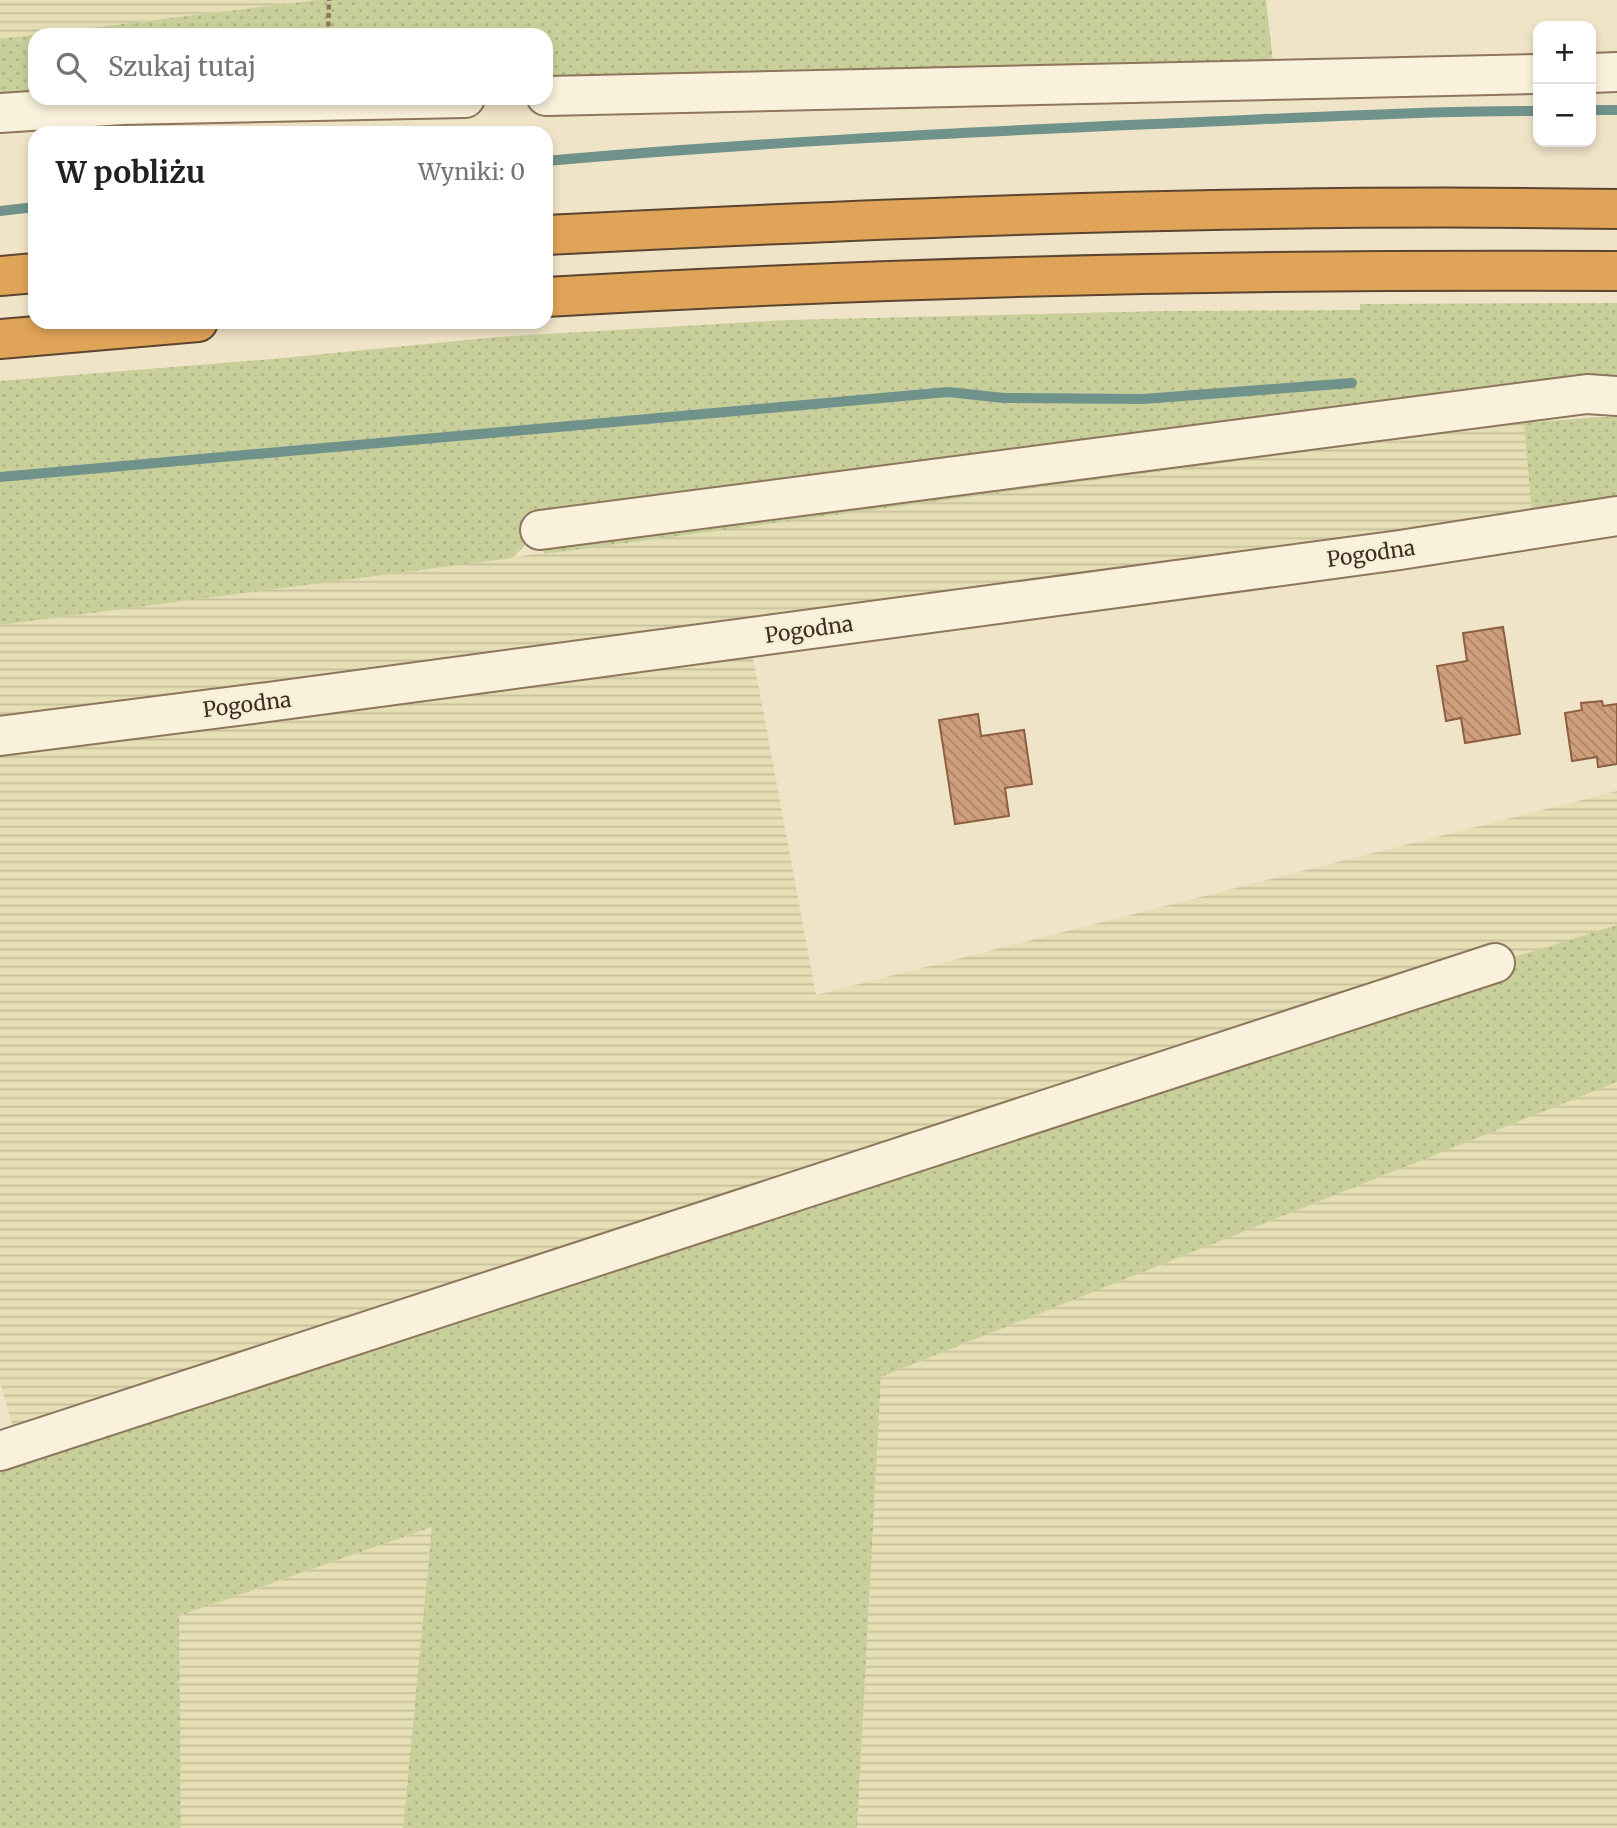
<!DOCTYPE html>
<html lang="pl">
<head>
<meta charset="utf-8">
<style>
	body { margin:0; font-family:Merriweather,serif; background:#f6f6f6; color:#202124 }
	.controls { position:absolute; right:21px; top:21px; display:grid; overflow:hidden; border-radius:14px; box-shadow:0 4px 10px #0003 }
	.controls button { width:63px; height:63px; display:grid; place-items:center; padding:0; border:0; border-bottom:2px solid #e0e0e0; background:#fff; color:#202124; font:35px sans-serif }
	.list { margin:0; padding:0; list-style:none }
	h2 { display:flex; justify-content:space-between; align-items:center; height:91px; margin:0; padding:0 28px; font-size:30px }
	h2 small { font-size:23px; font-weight:400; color:#757577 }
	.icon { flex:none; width:38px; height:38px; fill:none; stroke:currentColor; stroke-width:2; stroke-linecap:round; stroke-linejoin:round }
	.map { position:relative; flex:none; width:1617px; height:1828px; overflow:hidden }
	.search { position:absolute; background:#fff; box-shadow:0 4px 10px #0003; left:28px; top:28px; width:525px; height:77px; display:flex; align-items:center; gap:18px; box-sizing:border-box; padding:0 24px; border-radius:21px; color:#757577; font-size:26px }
	.panel { position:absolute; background:#fff; box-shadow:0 4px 10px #0003; left:28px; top:126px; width:525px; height:203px; border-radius:21px }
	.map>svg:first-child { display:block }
	.farmland { fill:url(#farmland-rules) }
	.grass { fill:url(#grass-dots) }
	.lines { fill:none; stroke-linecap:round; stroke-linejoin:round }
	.stream { stroke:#6f938a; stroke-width:10 }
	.building { fill:url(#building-back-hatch); stroke:#8d5f41; stroke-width:2 }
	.minor-casing { stroke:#8d765c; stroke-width:42 }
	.highway-casing { stroke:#5b4430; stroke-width:42 }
	.path { stroke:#8d765c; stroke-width:4.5; stroke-dasharray:5 3.5; stroke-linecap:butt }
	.minor { stroke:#faf1dc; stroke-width:38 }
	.highway { stroke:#e0a458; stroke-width:38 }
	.labels { text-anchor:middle; stroke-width:5; stroke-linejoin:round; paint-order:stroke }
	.street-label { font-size:21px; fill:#3d2e20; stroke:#f7eed8 }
</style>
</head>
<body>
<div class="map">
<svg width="1617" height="1828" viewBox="0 0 1617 1828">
	<defs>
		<pattern id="farmland-rules" width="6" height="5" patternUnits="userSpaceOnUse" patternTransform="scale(1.75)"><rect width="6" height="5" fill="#e6deb5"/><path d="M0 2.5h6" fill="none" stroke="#c6bf9b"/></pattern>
		<pattern id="grass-dots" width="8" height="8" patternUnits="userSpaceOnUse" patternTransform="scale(1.75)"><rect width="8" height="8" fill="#c9cf9b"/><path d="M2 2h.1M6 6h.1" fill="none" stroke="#aeb285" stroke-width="1.8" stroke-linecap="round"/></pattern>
		<pattern id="building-back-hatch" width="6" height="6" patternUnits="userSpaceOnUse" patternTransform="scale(1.75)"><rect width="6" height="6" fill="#cf9f7d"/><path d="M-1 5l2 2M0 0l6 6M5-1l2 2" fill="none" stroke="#a98266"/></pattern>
	</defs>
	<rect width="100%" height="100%" fill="#f0e4c8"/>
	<g class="farmland">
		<path d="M0,0H317L0,39Z"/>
		<path d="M1524,423L1532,515L0,736V625Z"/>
		<path d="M752,651L816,995L1617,791V925L1495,963L18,1445L0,1382V753Z"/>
		<path d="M1617,1082V1828H857L881,1377Z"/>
		<path d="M433,1527L403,1828H181L179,1616Z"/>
	</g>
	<g class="grass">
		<path d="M317,0H1266L1273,61L546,78V35H35V93L0,97V39Z"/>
		<path d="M1617,303V380L1431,402L1470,430L544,554L540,531L512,558L0,625V381L273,359L497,337L787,320L1165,311L1360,310V304Z"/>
		<path d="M1599,417H1617V502L1532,515L1524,423Z"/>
		<path d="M1617,925V1082L881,1377L857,1828H403L432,1527L179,1616L181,1828H0V1451L1495,963Z"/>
	</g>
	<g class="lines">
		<g class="stream">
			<path d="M1591,110H1617"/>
			<path d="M546,161C748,143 950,133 1153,124C1281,119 1410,111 1538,111"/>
			<path d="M0,211L35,207"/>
			<path d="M0,477L948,392L1004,398L1143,399L1352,383"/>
		</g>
	</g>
	<g class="building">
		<path d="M1503,627L1520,734L1465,743L1461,718L1446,721L1437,666L1467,661L1463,633Z"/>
		<path d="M1602,701L1603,706L1617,704V764L1598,767L1597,757L1572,761L1565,713L1582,710L1581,703Z"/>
		<path d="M978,714L981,736L1024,730L1032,784L1005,788L1009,816L955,824L939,720Z"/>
	</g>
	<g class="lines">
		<defs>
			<g id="minor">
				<path d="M1591,73L1617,72"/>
				<path d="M546,96L1538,74"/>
				<path d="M0,113L122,105L465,98"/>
				<path d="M540,530L1587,394L1617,396"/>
				<path d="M0,736L268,702L1400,550L1617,516"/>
				<path d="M0,1451L1495,963"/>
			</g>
			<g id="highway">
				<path d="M546,235C903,217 1260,203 1617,209"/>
				<path d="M0,276L35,273"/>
				<path d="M546,297C903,276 1260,269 1617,271"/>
				<path d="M0,339L198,322"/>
			</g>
		</defs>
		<use href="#minor" class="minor-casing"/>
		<use href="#highway" class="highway-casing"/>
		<path class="path" d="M328,35L329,0"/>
		<use href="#minor" class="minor"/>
		<use href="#highway" class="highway"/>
	</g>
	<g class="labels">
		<g class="street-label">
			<text transform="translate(1371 554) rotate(-8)" y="7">Pogodna</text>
			<text transform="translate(809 630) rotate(-8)" y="7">Pogodna</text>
			<text transform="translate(247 705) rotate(-7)" y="7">Pogodna</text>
		</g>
	</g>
</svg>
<div class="controls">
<button>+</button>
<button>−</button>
</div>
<div class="search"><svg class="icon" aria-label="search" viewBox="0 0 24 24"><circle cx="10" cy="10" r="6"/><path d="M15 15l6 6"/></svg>Szukaj tutaj</div>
<section class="panel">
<h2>W pobliżu<small>Wyniki: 0</small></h2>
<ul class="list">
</ul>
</section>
</div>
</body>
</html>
